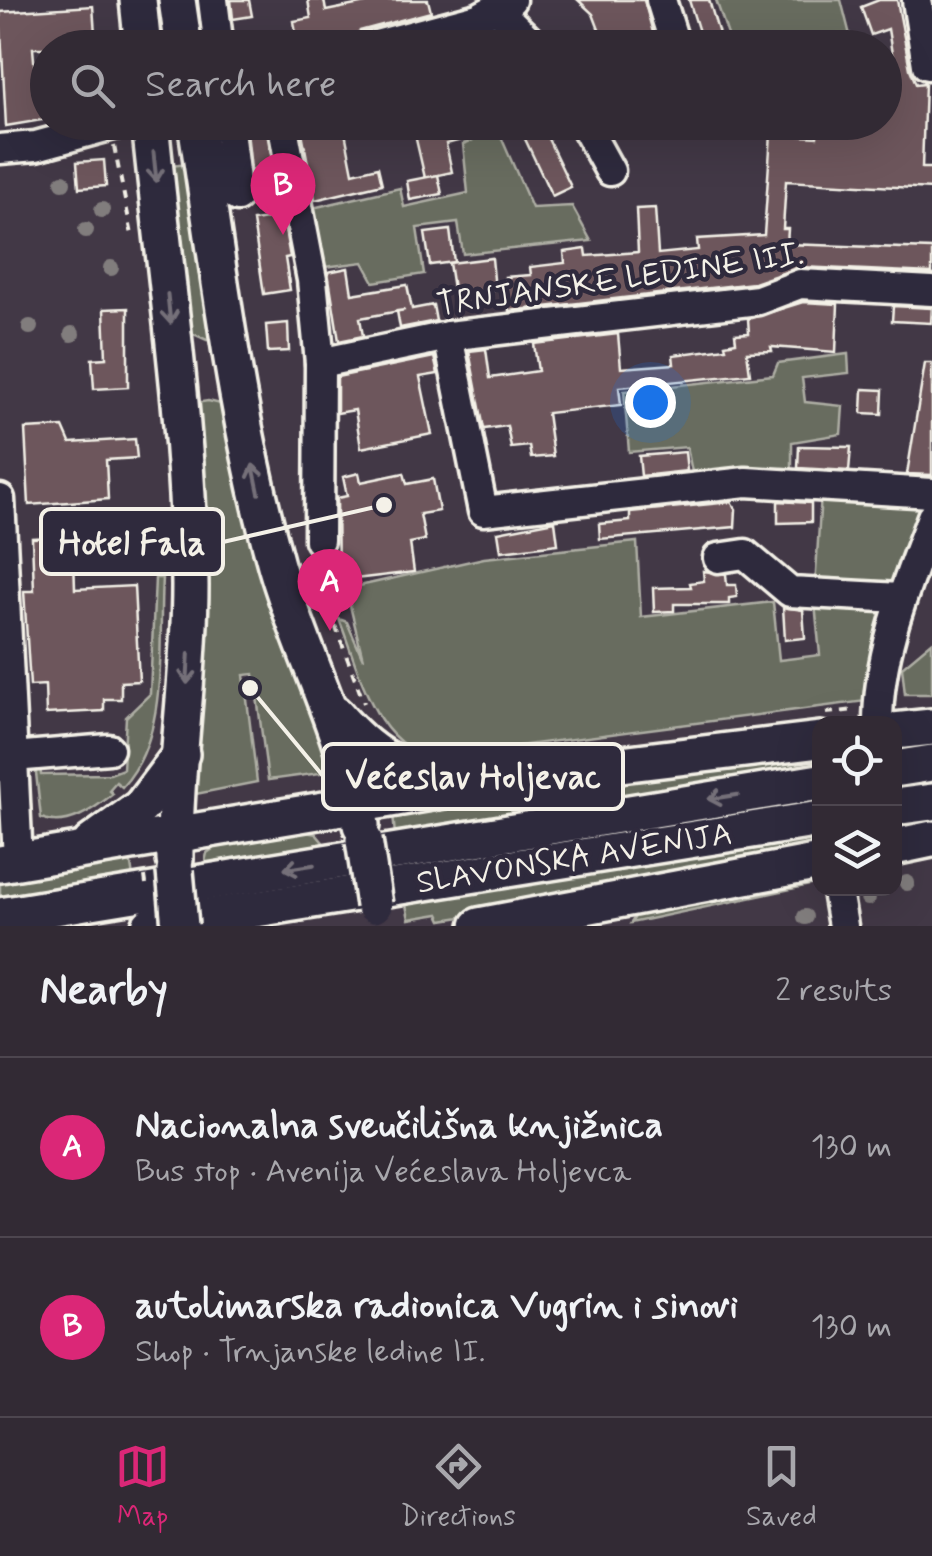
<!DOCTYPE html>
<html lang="en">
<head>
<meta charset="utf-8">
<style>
	body { margin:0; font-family:Mynerve,sans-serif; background:#3a323c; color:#f1f3f6 }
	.controls { position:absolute; right:30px; bottom:30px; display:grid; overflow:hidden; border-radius:20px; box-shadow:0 10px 40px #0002 }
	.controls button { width:90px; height:90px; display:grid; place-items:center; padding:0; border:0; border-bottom:2px solid #4d464f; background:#322a34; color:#f1f3f6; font:50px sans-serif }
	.you { position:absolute; left:650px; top:402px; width:35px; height:35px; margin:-25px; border:8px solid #fff; border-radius:50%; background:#1a73e8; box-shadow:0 0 0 15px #1a73e833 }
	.badge { display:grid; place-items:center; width:65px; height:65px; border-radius:50%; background:#db2777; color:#fff; font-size:32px; font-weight:700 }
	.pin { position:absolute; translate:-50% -82px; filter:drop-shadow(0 2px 5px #0008) }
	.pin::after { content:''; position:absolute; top:52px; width:35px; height:30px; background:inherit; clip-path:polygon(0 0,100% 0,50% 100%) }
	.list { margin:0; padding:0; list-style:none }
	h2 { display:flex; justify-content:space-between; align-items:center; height:130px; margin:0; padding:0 40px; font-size:42px }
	h2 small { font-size:32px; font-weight:400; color:#a8a7ac }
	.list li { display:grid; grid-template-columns:65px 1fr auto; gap:30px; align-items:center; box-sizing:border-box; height:180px; padding:0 40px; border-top:2px solid #4d464f }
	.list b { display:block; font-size:38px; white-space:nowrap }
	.list p { margin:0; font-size:32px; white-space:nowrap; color:#a8a7ac }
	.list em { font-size:32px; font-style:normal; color:#a8a7ac }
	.icon { flex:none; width:55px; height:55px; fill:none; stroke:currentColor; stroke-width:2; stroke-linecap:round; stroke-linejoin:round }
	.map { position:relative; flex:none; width:932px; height:926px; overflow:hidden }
	.search { position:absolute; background:#322a34; box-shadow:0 10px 40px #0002; left:30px; right:30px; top:30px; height:110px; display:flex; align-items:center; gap:25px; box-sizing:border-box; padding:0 35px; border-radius:55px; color:#a8a7ac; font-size:38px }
	.sheet { height:490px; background:#322a34 }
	nav { display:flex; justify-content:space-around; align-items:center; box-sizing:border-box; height:140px; border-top:2px solid #4d464f; background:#322a34; font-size:28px; color:#a8a7ac }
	nav a { display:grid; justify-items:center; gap:5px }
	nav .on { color:#db2777 }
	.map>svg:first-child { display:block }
	.green { fill:#676c5f; stroke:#aeaea4; stroke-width:2.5 }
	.building { fill:#6d575b; stroke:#f4f1e8; stroke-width:2.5 }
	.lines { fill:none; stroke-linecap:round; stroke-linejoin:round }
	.minor-casing { stroke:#f4f1e8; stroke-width:35 }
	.major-casing { stroke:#f4f1e8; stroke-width:42 }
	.path { stroke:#f4f1e8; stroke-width:4; stroke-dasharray:8 8; stroke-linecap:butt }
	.minor { stroke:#2f2a3d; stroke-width:28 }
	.major { stroke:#2f2a3d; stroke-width:35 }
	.major-bridge-casing { stroke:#f4f1e8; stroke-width:42; stroke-linecap:butt }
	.path-bridge { stroke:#f4f1e8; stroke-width:4; stroke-dasharray:8 8; stroke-linecap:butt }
	.major-bridge { stroke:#2f2a3d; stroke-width:35 }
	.tree { fill:#817d7d }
	.oneway { stroke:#747079 }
	.labels { text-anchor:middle; stroke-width:9; stroke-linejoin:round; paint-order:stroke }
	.street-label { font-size:32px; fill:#f4f1e8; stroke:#2f2a3d }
	.leader { fill:none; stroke:#f4f1e8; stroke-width:4 }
	.callout-dot { fill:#f4f1e8; stroke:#2f2a3d; stroke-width:4 }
	.callout { fill:#2f2a3d; stroke:#f4f1e8; stroke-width:4 }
	.callout-label { font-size:35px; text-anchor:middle; font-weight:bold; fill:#f4f1e8 }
</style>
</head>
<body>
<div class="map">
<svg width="932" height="926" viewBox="0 0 932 926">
	<rect width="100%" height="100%" fill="#423846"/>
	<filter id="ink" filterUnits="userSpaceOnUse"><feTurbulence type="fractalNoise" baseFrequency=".01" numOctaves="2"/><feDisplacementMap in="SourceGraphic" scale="20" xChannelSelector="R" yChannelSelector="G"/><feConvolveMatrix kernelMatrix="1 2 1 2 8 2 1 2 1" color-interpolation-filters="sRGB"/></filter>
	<g filter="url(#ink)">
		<g class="green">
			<path d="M716,0H841L853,47H732Z"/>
			<path d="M498,130L532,208L572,206L591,241L463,254L458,223L417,228L424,274L374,282L363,262L324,267L308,209L400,188L404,207L468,193L463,144Z"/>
			<path d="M188,164L214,336L207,340L180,328L170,166Z"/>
			<path d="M848,354L849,373L802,378L805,402L843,406L841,434L792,442V478L694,482L687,447L629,452L624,391L773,375L778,363Z"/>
			<path d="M208,401L230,406L335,771L268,780L254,674L244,675L257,782L191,795C207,663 203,536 195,403Z"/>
			<path d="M821,494L925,504L892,593L815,588Z"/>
			<path d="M637,542L641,617L773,602L779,660L820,655L815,603L890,604L867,674L866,701L441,756C376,757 358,666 339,619L347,622L363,659L346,589L484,558Z"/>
			<path d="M155,578H162C158,643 170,736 122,787L116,782L109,790L113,794C94,809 67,829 41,818L35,764H40L41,775L110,774L123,769L126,717L150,694Z"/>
			<path d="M932,642V694H905L902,667Z"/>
			<path d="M819,754V769L662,796L658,788V792L395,835L393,814L422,807Z"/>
			<path d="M297,830L316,834L326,846L204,867L207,853L223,842Z"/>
			<path d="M819,831V849L582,898L442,920L439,914L409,919L405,900L670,858L672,862L673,856Z"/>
			<path d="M130,857L133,878L0,898V875Z"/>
			<path d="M819,873V883L631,923L638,912Z"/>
		</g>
		<g class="building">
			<path d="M231,0H249L252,16L233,19Z"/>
			<path d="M308,0H324L326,11L380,0H428L431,12L360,31L349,41L298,48L294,21L311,18Z"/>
			<path d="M578,0H644L657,47L606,48L593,14Z"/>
			<path d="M689,0H709L723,48H704Z"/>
			<path d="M879,0H897L910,69L916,84L925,83L922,168H932V189L786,181L783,229H788L787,244L932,249V273L800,267L754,283L509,311L505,277L531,275L530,267L565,263L564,252L586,249L587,256L638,252L636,209L655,208L658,254L698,250L697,239L764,235L771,134L817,137L818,122H884V68L894,66L888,29L871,35L861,7Z"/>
			<path d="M93,6L96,48H33L36,84L48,83V119L6,126L0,12Z"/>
			<path d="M246,122H265L290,257L285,258L290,290L264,294L253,221L274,218L266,168L251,170Z"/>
			<path d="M300,122H343L353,173L378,167L382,184L315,200Z"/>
			<path d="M412,122H462L465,139L446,144L452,172L425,178Z"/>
			<path d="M517,122H540L571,187L552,196Z"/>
			<path d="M104,160L106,186L79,188L77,162Z"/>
			<path d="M438,175L442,194L410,200L407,181Z"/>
			<path d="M450,230L454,262L430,265L425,233Z"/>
			<path d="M492,258L495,290L454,295L449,263Z"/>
			<path d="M348,268L352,294L407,285L412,309L433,305L436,321L400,328L397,311L405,310L360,318L363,336L339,341L328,272Z"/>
			<path d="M803,302L838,304L836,352L771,347L772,351L747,352L750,374L619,387L621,405L547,413L553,456L531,458L529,446L511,448L507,426L484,429L469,351L486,349L490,378L538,371L534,344L618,334L621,368L674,364L673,355L726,348L725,344L736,342L735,334L749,333L748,319Z"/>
			<path d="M893,306L932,308L931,323L892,321Z"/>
			<path d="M128,308V387L94,389L92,359L106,358L104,309Z"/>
			<path d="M288,323L289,351L268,352L266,325Z"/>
			<path d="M434,357L438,374L420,377L432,434L361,448L355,410L337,413V377Z"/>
			<path d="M925,363H932V475L907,474Z"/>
			<path d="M863,389L883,390L882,414L862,413Z"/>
			<path d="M63,427L70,443L135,439L137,458L106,460L108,499L29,505L25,429Z"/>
			<path d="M799,446L851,447L849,471L798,468Z"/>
			<path d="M685,452L687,471L641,476L639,456Z"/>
			<path d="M359,473L361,482L404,473L407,484L433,479L439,511L420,514L425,540L410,543L414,572L338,581L337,498L347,496L343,477Z"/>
			<path d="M778,501L811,503V522L778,523Z"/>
			<path d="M731,502L736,509L735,527L600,539L599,524L630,521V512Z"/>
			<path d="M555,521L558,544L501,551L498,532Z"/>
			<path d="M152,533L153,553L74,557L75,589L134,586L139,681L121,682V699H104V711L46,714L45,685L30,686L24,591H34L32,538Z"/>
			<path d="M703,571L726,574L727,585H736L737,597L729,598V604H674V611L654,612L653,588L691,587L690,583L704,581Z"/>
			<path d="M783,607L803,610L805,638L785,640Z"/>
		</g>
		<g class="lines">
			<defs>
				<g id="minor">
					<path d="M213,0L219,48"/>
					<path d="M661,0L676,48"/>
					<path d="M917,0L927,65"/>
					<path d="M498,10L537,48"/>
					<path d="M365,48L478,18L511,0"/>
					<path d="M228,122L237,197"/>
					<path d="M282,122L312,280L320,363L319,540"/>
					<path d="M583,122L610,171"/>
					<path d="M0,149L36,146L124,122"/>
					<path d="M448,336L483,511L746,482L932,493"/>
					<path d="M320,363L448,336L758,300L800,284L932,291"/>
					<path d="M0,499L18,860"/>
					<path d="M718,558L745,554L790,592L900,598"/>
					<path d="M878,724C878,651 907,584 932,517"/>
					<path d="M13,757L109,749"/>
					<path d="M838,897L843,926"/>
				</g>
				<g id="major">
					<path d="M138,0L143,48"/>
					<path d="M177,0L184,48"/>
					<path d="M150,122C165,276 189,432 190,586C190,678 174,769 175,860"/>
					<path d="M196,122C219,270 236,421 276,565C301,652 347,736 361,825"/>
					<path d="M335,714C369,754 399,773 451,778"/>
					<path d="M894,731L932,727"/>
					<path d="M894,769L932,763"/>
					<path d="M894,807L932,802"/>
					<path d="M91,843L141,807L181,754"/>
					<path d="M894,847L932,839"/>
					<path d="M0,864L546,773L820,740"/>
					<path d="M0,916L820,782"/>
					<path d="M150,926L820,819"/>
					<path d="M479,926L820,862"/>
				</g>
			</defs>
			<use href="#minor" class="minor-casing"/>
			<use href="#major" class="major-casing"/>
			<g class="path">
				<path d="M114,146L133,240"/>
				<path d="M320,564L328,584"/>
				<path d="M312,584L333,620L364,703"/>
				<path d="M826,713L856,710"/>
			</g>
			<use href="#minor" class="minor"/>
			<use href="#major" class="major"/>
			<defs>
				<g id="major-bridge">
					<path d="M364,840L374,905"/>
					<path d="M175,871L180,926"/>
				</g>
			</defs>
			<use href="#major-bridge" class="major-bridge-casing"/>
			<path class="path-bridge" d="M145,876L147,891"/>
			<use href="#major-bridge" class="major-bridge"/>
		</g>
		<g class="tree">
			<circle cx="63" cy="182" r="8"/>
			<circle cx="102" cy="210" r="8"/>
			<circle cx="86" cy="230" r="8"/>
			<circle cx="111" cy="268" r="8"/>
			<circle cx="30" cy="327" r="8"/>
			<circle cx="72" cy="334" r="8"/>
			<circle cx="907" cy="883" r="8"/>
			<circle cx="868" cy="898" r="8"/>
			<circle cx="805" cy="917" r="8"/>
		</g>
		<defs><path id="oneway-shaft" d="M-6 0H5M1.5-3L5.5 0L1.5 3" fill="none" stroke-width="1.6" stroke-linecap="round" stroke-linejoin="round" transform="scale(2.5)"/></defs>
		<g class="oneway">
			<use href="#oneway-shaft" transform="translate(155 167) rotate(84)"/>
			<use href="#oneway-shaft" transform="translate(169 309) rotate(84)"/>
			<use href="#oneway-shaft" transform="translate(256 479) rotate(-102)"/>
			<use href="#oneway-shaft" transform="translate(188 669) rotate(93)"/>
			<use href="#oneway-shaft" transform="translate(723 797) rotate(171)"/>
			<use href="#oneway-shaft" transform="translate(299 867) rotate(171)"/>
		</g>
	</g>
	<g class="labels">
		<g class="street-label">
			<text transform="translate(620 278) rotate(-8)" y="11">TRNJANSKE LEDINE III.</text>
			<text transform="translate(574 857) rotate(-9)" y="11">SLAVONSKA AVENIJA</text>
		</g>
	</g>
	<path class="leader" d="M384 505L223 542M250 688L323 776"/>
	<g class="callout-dot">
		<circle cx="384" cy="505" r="10"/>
		<circle cx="250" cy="688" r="10"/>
	</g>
	<g class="callout">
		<rect x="41" y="509" width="182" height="65" rx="10"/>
		<rect x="323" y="744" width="300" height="65" rx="10"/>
	</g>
	<g class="callout-label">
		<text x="132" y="554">Hotel Fala</text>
		<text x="473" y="788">Većeslav Holjevac</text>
	</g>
</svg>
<div class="controls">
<button><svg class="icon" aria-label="locate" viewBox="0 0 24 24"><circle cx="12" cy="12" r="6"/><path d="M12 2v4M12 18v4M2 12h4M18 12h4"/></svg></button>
<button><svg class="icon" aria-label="layers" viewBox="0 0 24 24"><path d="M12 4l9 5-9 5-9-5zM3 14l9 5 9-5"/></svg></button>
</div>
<div class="you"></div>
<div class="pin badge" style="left:330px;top:631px">A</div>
<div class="pin badge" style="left:283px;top:235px">B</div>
<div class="search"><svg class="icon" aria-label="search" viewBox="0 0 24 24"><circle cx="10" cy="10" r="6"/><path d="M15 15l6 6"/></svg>Search here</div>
</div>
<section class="sheet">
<h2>Nearby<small>2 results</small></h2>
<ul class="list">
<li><span class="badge">A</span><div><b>Nacionalna sveučilišna knjižnica</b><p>Bus stop · Avenija Većeslava Holjevca</p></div><em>130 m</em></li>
<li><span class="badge">B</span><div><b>autolimarska radionica Vugrin i sinovi</b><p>Shop · Trnjanske ledine II.</p></div><em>130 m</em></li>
</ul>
</section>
<nav>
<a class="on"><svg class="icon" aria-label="map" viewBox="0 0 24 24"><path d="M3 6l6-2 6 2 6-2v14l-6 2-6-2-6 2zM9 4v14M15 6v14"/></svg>Map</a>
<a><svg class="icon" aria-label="directions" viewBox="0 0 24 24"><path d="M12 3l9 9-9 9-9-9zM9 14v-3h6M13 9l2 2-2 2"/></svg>Directions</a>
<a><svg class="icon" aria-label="saved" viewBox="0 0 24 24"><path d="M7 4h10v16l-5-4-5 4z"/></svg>Saved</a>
</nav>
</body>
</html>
